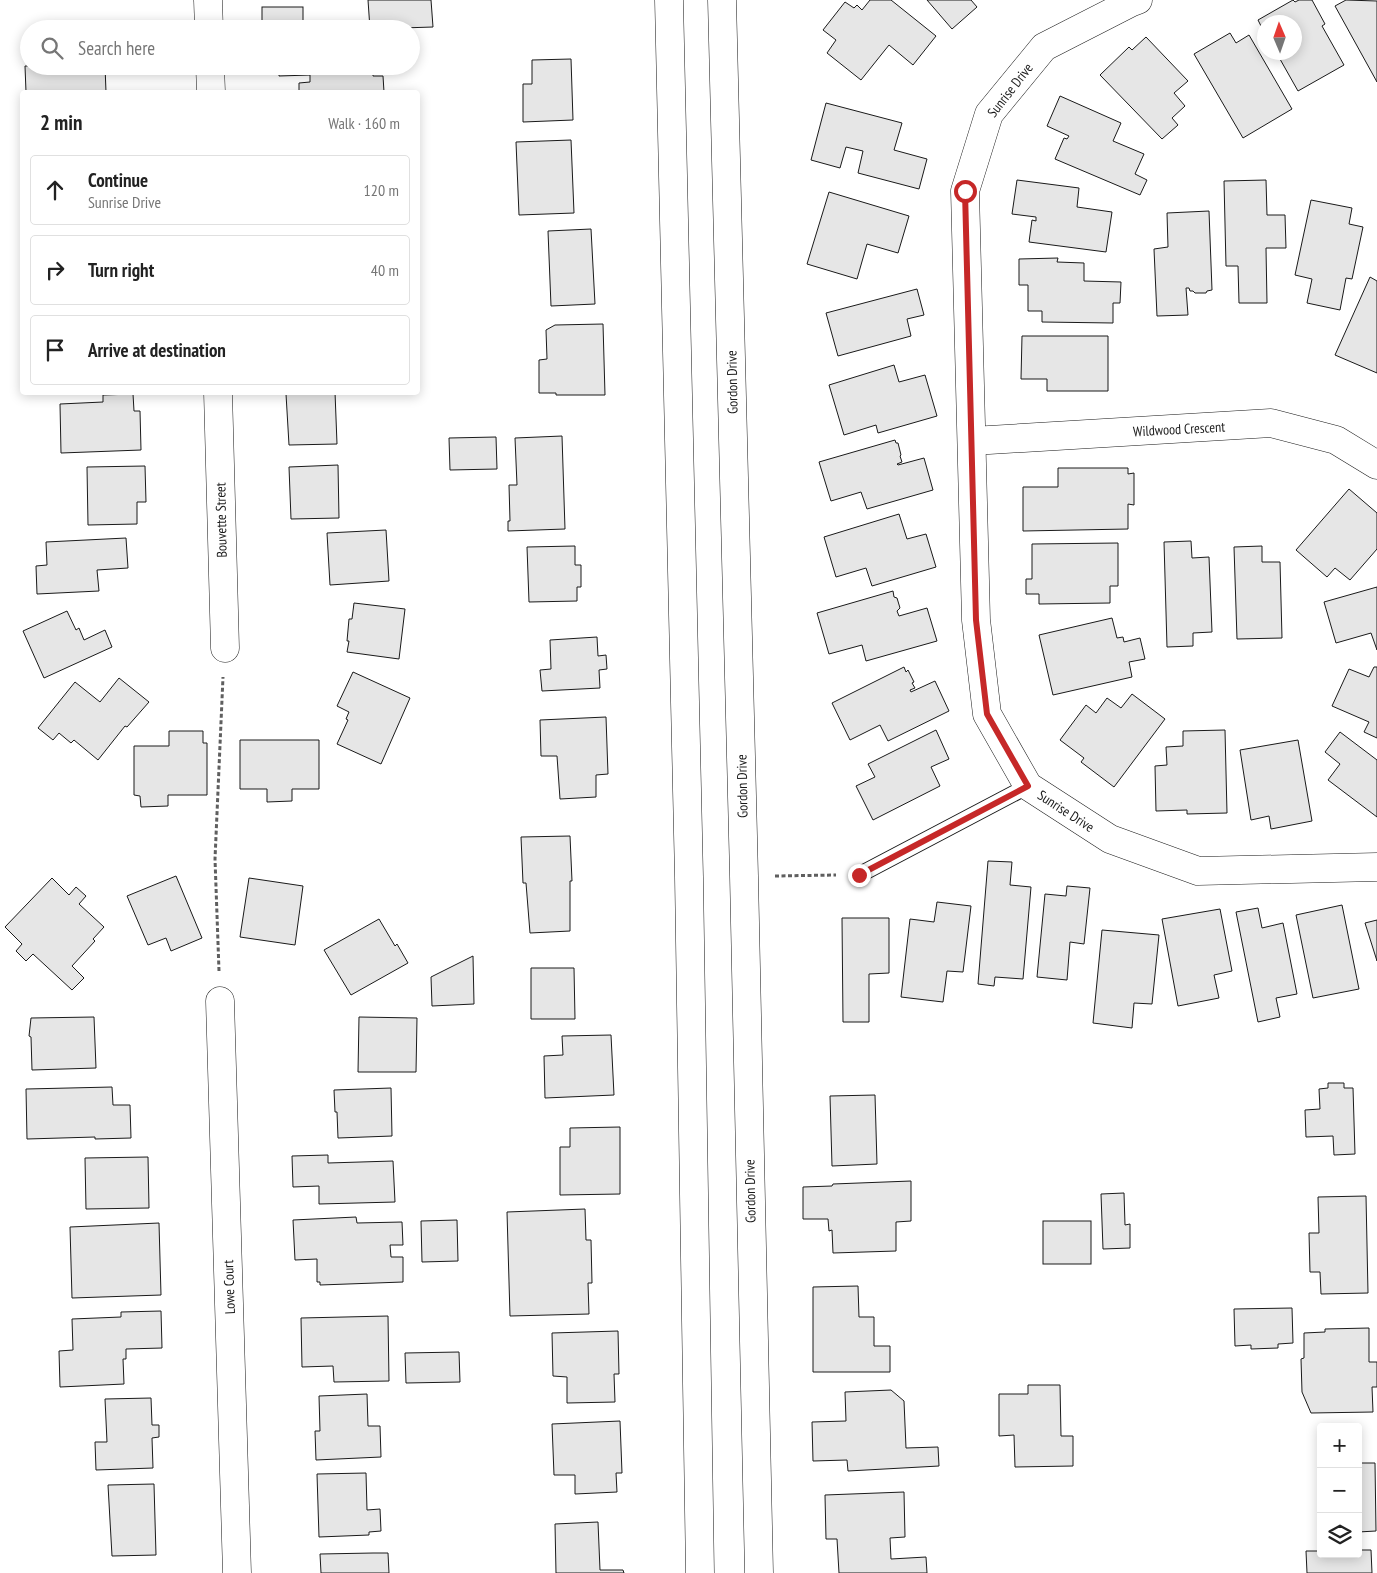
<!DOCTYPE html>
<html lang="en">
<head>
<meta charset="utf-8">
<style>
	body { margin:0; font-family:"PT Sans Narrow",sans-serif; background:#f6f6f6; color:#222 }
	.controls { position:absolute; right:15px; bottom:15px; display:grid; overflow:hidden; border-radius:5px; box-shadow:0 2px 12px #0003 }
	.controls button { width:45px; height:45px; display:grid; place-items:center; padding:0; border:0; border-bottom:1px solid #e0e0e0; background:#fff; color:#222; font:25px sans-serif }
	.compass { position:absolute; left:1257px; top:15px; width:45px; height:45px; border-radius:50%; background:#fff; box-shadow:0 2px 12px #0003; rotate:358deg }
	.stop { position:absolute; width:15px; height:15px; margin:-11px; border:4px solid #c62828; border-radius:50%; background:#fff }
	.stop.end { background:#c62828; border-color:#fff; box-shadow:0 1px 5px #0008 }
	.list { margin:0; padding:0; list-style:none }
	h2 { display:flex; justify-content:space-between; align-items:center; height:65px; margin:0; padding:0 20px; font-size:21px }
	h2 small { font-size:16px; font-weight:400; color:#767676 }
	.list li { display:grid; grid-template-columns:32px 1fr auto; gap:15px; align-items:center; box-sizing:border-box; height:70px; margin:0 10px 10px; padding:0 10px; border:1px solid #e0e0e0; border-radius:5px }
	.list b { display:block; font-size:19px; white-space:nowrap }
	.list p { margin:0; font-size:16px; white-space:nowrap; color:#767676 }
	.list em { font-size:16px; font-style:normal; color:#767676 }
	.icon { flex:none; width:28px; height:28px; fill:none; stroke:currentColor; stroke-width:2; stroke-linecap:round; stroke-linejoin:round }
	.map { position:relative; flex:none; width:1377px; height:1573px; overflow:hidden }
	.search { position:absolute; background:#fff; box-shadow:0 2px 12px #0003; left:20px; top:20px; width:400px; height:55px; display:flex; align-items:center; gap:12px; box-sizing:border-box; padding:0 18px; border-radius:28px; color:#767676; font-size:19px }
	.panel { position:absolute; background:#fff; box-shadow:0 2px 12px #0003; left:20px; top:90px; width:400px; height:305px; border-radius:5px }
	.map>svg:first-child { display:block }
	.building { fill:#e6e6e6; stroke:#1a1a1a }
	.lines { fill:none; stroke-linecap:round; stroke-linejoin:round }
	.lane-casing { stroke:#1a1a1a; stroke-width:17 }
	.street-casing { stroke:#1a1a1a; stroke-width:29 }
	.secondary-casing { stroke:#1a1a1a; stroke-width:29 }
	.path { stroke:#5f5f5f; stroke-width:3; stroke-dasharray:4 2.5; stroke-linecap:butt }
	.lane { stroke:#fff; stroke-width:15 }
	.street { stroke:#fff; stroke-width:28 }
	.secondary { stroke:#fff; stroke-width:28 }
	.route { stroke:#c62828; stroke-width:6 }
	.labels { text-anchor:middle; stroke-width:4; stroke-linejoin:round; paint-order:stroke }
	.street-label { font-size:14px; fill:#1a1a1a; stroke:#fff }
</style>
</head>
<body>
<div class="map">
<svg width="1377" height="1573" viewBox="0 0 1377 1573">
	<rect width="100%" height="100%" fill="#fff"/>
	<g class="building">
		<path d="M368,0H431L433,27L370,29Z"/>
		<path d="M870,0H891L936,36L913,65L889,45L861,80L827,53L836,40L823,30L845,2L854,8L857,5L862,10Z"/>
		<path d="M927,0H971L977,7L952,29Z"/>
		<path d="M1293,0L1295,2L1299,0H1312L1325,24L1322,26L1344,65L1298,91L1276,52H1294V22H1264V32L1258,20Z"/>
		<path d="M1346,0L1377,1V82L1335,6Z"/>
		<rect x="262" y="7" width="41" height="22"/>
		<path d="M1230,33L1236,43L1249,35L1292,109L1243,138L1194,54Z"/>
		<path d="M1146,37L1188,81L1174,93L1185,106L1172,118L1178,125L1162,139L1100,75L1129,47L1132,50Z"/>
		<path d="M571,59L573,120L523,122V84H532V60Z"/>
		<path d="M25,66H105L106,92H26Z"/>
		<path d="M279,66H373V76H383L384,92H299V83L310,82V75L279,76Z"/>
		<path d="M1060,96L1121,123L1113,141L1144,154L1135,174L1147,180L1140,195L1055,159L1064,138L1067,139L1069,136L1047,126Z"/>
		<path d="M826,103L902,123L894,150L927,159L919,189L858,173L863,151L846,147L840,168L811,160Z"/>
		<path d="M571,140L574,213L519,215L516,142Z"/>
		<path d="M1017,180L1079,188L1077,207L1112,212L1106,252L1029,242L1032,220L1036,221V217L1012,214Z"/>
		<path d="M1266,180L1267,215H1285L1286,248H1266L1267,303H1239L1238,266H1226L1224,181Z"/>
		<path d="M829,192L909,216L898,253L867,244L857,279L807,264Z"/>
		<path d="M1311,200L1352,208L1349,224L1363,227L1352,279L1346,278L1340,310L1307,303L1312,279L1295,275Z"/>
		<path d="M1209,211L1212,290L1207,291L1206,293H1195L1193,291H1190L1189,288H1186L1188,315L1157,316L1154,249L1168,247L1167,213Z"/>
		<path d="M591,229L595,304L551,306L548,231Z"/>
		<path d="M1058,258L1057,262L1084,263V281L1121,282L1120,303H1113V323L1042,322V311H1028V285H1019V259Z"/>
		<path d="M1370,277L1377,281V373L1335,355Z"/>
		<path d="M917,289L924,315L907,319L911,336L838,356L826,313Z"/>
		<path d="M603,324L605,395H556V393H539V360L547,359L546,330L555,325Z"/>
		<path d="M1022,336H1108V391H1047V379H1021Z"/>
		<path d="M894,365L899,382L925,375L937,416L878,433L876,425L844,435L829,385Z"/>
		<path d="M335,392L337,444L289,445L286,394Z"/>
		<path d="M133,394L134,411H140L141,450L61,453L60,404L103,402V395Z"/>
		<path d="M562,436L565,529L508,531V521H510L509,485H517L515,438Z"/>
		<path d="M496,437L497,469L450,470L449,438Z"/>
		<path d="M895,440L896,443H898L901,455L900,456L902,462L897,464L898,465L924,458L933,490L867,509L861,492L831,501L819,462Z"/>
		<path d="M338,465L339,518L291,519L289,467Z"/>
		<path d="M145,466L146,502H137V524L88,525L87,467Z"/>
		<path d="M1058,468H1128V474L1134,473V505L1128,504V529L1023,531V487H1058Z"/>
		<path d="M1349,489L1377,513V549L1350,580L1335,568L1327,577L1296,550Z"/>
		<path d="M899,514L907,539L926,534L936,567L872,586L866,568L836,577L824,537Z"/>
		<path d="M386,530L389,581L330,585L327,533Z"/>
		<path d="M126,538L128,568L97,570L99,591L37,594L36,566L47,565L46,542Z"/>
		<path d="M1191,541L1192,558L1209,557L1212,632L1193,633V646L1167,647L1164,542Z"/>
		<path d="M1118,543V586H1110V603L1039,604V594H1026V579H1032V544Z"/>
		<path d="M575,546V565H581V587H577V601L529,602L527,547Z"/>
		<path d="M1262,546V562H1280L1282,638L1237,639L1234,547Z"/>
		<path d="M1377,587V650L1371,633L1336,643L1324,602Z"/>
		<path d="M893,591L894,597L897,598L900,608L897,611L899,616L927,608L937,641L866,661L862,645L829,654L817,613Z"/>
		<path d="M354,603L405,609L399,659L347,652L349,641H347L349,619H352Z"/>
		<path d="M67,611L76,630L79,628L84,640L105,630L112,647L44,678L23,631Z"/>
		<path d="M1112,618L1117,638L1123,637L1124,642L1140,638L1145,659L1129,662L1132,677L1053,695L1039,635Z"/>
		<path d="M597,637L598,656L606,655L607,669L599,670L600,688L542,691L540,670L551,669L550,640Z"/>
		<path d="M904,667L906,672L908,670L914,682L912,683L915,688L910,690L911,692L935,681L949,711L888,741L880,725L850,740L832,703Z"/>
		<path d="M1374,667H1377V738L1364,732L1369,722L1332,706L1349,669L1369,677Z"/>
		<path d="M353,672L410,698L381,764L337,744L348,720L346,719L349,712L337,706Z"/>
		<path d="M119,678L149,702L127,727L125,726L98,760L74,740L71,743L59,733L53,740L38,728L75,682L100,702Z"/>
		<path d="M1132,694L1165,719L1114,787L1081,762L1084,758L1060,740L1086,705L1096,713L1107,698L1121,708Z"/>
		<path d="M606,717L608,774L596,775V797L560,799L557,756H541L540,720Z"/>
		<path d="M936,730L949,759L931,767L940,786L873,820L856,786L875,777L868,764Z"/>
		<path d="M1225,730L1227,813L1187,814V810L1156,811L1155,766L1167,765L1166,747L1183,746V731Z"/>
		<path d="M169,731H203V743H207V795H168V806L141,807L140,796L134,795V746H169Z"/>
		<path d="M1340,732L1377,760V817L1328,780L1340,764L1325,752Z"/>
		<path d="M240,740H319V789H292V801L267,802V789H240Z"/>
		<path d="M1298,740L1312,821L1271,829L1269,816L1251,820L1240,750Z"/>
		<path d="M570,836L572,881H570V931L530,933L526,883H523L521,837Z"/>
		<path d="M988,861L1012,862L1010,885L1031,887L1023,979L995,977L994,986L978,984Z"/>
		<path d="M176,876L202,938L171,951L166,938L148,945L127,896Z"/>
		<path d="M52,878L69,895L76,887L86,896L79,904L104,927L93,939L95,941L72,966L84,978L72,990L33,954L26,961L16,951L22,944L5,927Z"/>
		<path d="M249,878L303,886L295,945L240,937Z"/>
		<path d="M1067,886L1090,888L1084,944L1070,942L1067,980L1037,977L1045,894L1066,896Z"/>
		<path d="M937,902L971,906L963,972L947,971L943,1002L901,997L910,919L934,922Z"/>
		<path d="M1342,905L1359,989L1313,998L1296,915Z"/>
		<path d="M1258,908L1262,928L1283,923L1297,994L1276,998L1280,1017L1258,1022L1236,912Z"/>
		<path d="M1220,909L1232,971L1214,975L1219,998L1178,1006L1162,919Z"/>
		<path d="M842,918H889V973L869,974V1022H843Z"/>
		<path d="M379,919L395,946L397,944L408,963L351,995L324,950Z"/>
		<path d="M1377,920V961L1365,923Z"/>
		<path d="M1102,930L1159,935L1152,1004L1134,1003L1132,1028L1093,1023Z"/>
		<path d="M473,956L474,1004L432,1006L431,977Z"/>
		<path d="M531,968H574L575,1019H531Z"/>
		<path d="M94,1017L96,1068L32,1070L31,1037L29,1036L31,1018Z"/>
		<path d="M359,1017L417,1018L416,1072H358Z"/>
		<path d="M611,1035L614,1095L545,1098L544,1056L563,1055L562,1036Z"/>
		<path d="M1328,1083H1344V1088H1353L1355,1154L1334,1155L1333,1136L1306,1137L1305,1110L1320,1109L1319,1089L1328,1088Z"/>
		<path d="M112,1087L113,1105H130L131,1138L95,1139V1137L27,1139L26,1089Z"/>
		<path d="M391,1088L392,1136L338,1138L337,1112H335L334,1090Z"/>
		<path d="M875,1095L877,1164L832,1166L830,1096Z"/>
		<path d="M620,1127V1194L560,1195V1147H570V1128Z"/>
		<path d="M328,1155V1163L393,1161L395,1202L319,1204V1186L293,1187L292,1156Z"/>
		<path d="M148,1157L149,1208L86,1209L85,1158Z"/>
		<path d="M911,1181V1221L896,1222V1251L833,1253L832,1230L829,1231L828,1219H803V1187L832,1186L833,1184Z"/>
		<path d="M1124,1193L1125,1225L1130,1224V1248L1103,1249L1101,1194Z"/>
		<path d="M1366,1196L1368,1293L1321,1294L1320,1272H1310L1309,1233H1319L1318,1197Z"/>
		<path d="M585,1209L586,1240H591L592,1283H588L589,1314L510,1316L507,1212Z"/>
		<path d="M356,1217L357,1223L402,1222L403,1245H390L391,1257H403V1282L320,1285V1282H317V1259L295,1260L293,1220Z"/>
		<path d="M457,1220L458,1261L422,1262L421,1221Z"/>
		<rect x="1043" y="1221" width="48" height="43"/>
		<path d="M159,1223L161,1295L72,1298L70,1227Z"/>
		<path d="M858,1286L859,1317H874V1346H890V1372H813V1287Z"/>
		<path d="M1292,1308L1293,1343L1278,1344V1348L1251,1349V1345L1235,1346L1234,1309Z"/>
		<path d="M161,1311L162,1348L126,1349V1359H123L124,1384L60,1387L59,1351L73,1350L72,1319L121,1317V1312Z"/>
		<path d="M388,1316L389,1381L334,1382L333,1366L302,1367L301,1318Z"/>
		<path d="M1369,1328V1362H1377V1387H1372L1373,1412L1311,1413L1302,1392L1301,1359L1304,1358V1333L1325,1332V1329Z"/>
		<path d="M618,1331L619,1374H614L615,1402L567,1403V1377L553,1376L552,1333Z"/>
		<path d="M459,1352L460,1382L406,1383L405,1353Z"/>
		<path d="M1028,1385H1060L1061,1436H1073V1466L1015,1467L1014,1435L999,1436V1394H1028Z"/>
		<path d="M891,1390L904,1401L906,1448L938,1447L939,1466L848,1471L847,1460L813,1461L812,1422L846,1421L845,1392Z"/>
		<path d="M367,1394L368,1426H380L381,1457L316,1460L315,1431H320L319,1396Z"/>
		<path d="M151,1398L152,1425H159V1437L152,1438L153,1468L96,1470L95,1442H107L105,1399Z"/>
		<path d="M620,1421L622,1473H616L617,1492L575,1494V1475H554L552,1424Z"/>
		<path d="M1358,1446H1360V1463H1375L1376,1531L1358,1532Z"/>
		<path d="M366,1473L367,1510L380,1509L381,1531L369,1532V1535L319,1537L317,1474Z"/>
		<path d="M154,1484L156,1555L112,1556L108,1485Z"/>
		<path d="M904,1492L905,1537L890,1538L891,1559L926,1557L927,1573H839L837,1539H826L825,1495Z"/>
		<path d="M598,1522L600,1570H623L624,1573H556L555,1524Z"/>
		<path d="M1358,1550H1371L1372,1573H1307L1306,1551H1321V1554H1358Z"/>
		<path d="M373,1553H388L389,1573H321L320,1554Z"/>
	</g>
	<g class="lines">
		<defs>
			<path id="lane" d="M859,875L1028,786"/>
			<g id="street">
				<path d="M208,0L209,29"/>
				<path d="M1138,0L1130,3L1044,47L989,114L965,191L976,620L987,714L1028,786L1110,839L1198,871L1377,867"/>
				<path d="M210,66L211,92"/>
				<path d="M218,392L225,648"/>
				<path d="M972,441L1271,423L1336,440L1377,465"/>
				<path d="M220,1001L237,1573"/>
			</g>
			<g id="secondary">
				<path d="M669,0L689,877L700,1573"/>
				<path d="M722,0L744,876L759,1573"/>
			</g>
		</defs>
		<use href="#lane" class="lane-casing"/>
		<use href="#street" class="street-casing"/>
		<use href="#secondary" class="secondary-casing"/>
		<g class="path">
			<path d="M775,876L836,875"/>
			<path d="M219,971L215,859L223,677"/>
		</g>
		<use href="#lane" class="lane"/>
		<use href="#street" class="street"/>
		<use href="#secondary" class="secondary"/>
	</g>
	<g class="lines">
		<path class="route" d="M859,875L1028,786L987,714L976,620L965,191"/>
	</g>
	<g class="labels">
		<g class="street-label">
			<text transform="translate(1010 90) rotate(-52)" y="5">Sunrise Drive</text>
			<text transform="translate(732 382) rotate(-91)" y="5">Gordon Drive</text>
			<text transform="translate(1179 429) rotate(-3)" y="5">Wildwood Crescent</text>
			<text transform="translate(221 520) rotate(-91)" y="5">Bouvette Street</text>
			<text transform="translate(742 786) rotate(-91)" y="5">Gordon Drive</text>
			<text transform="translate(1066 811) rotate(33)" y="5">Sunrise Drive</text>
			<text transform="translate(750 1191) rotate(-91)" y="5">Gordon Drive</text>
			<text transform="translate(229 1287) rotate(-92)" y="5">Lowe Court</text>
		</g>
	</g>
</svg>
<div class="controls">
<button>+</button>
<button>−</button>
<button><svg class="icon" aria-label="layers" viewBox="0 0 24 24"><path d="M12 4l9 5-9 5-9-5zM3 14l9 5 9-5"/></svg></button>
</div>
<svg class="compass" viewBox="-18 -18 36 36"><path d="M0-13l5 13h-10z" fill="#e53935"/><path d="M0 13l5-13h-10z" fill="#767676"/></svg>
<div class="stop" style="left:965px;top:191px"></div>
<div class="stop end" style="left:859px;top:875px"></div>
<div class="search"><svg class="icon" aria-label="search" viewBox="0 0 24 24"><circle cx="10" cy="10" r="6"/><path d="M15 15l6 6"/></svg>Search here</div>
<section class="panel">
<h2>2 min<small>Walk · 160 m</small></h2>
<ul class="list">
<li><svg class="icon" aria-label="ahead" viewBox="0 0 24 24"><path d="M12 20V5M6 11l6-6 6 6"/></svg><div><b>Continue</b><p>Sunrise Drive</p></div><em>120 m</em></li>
<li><svg class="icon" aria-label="right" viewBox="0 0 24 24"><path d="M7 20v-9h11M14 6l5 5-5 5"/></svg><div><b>Turn right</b></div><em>40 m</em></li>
<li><svg class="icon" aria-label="arrive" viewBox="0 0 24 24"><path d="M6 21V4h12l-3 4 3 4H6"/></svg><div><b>Arrive at destination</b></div></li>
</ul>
</section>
</div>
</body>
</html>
